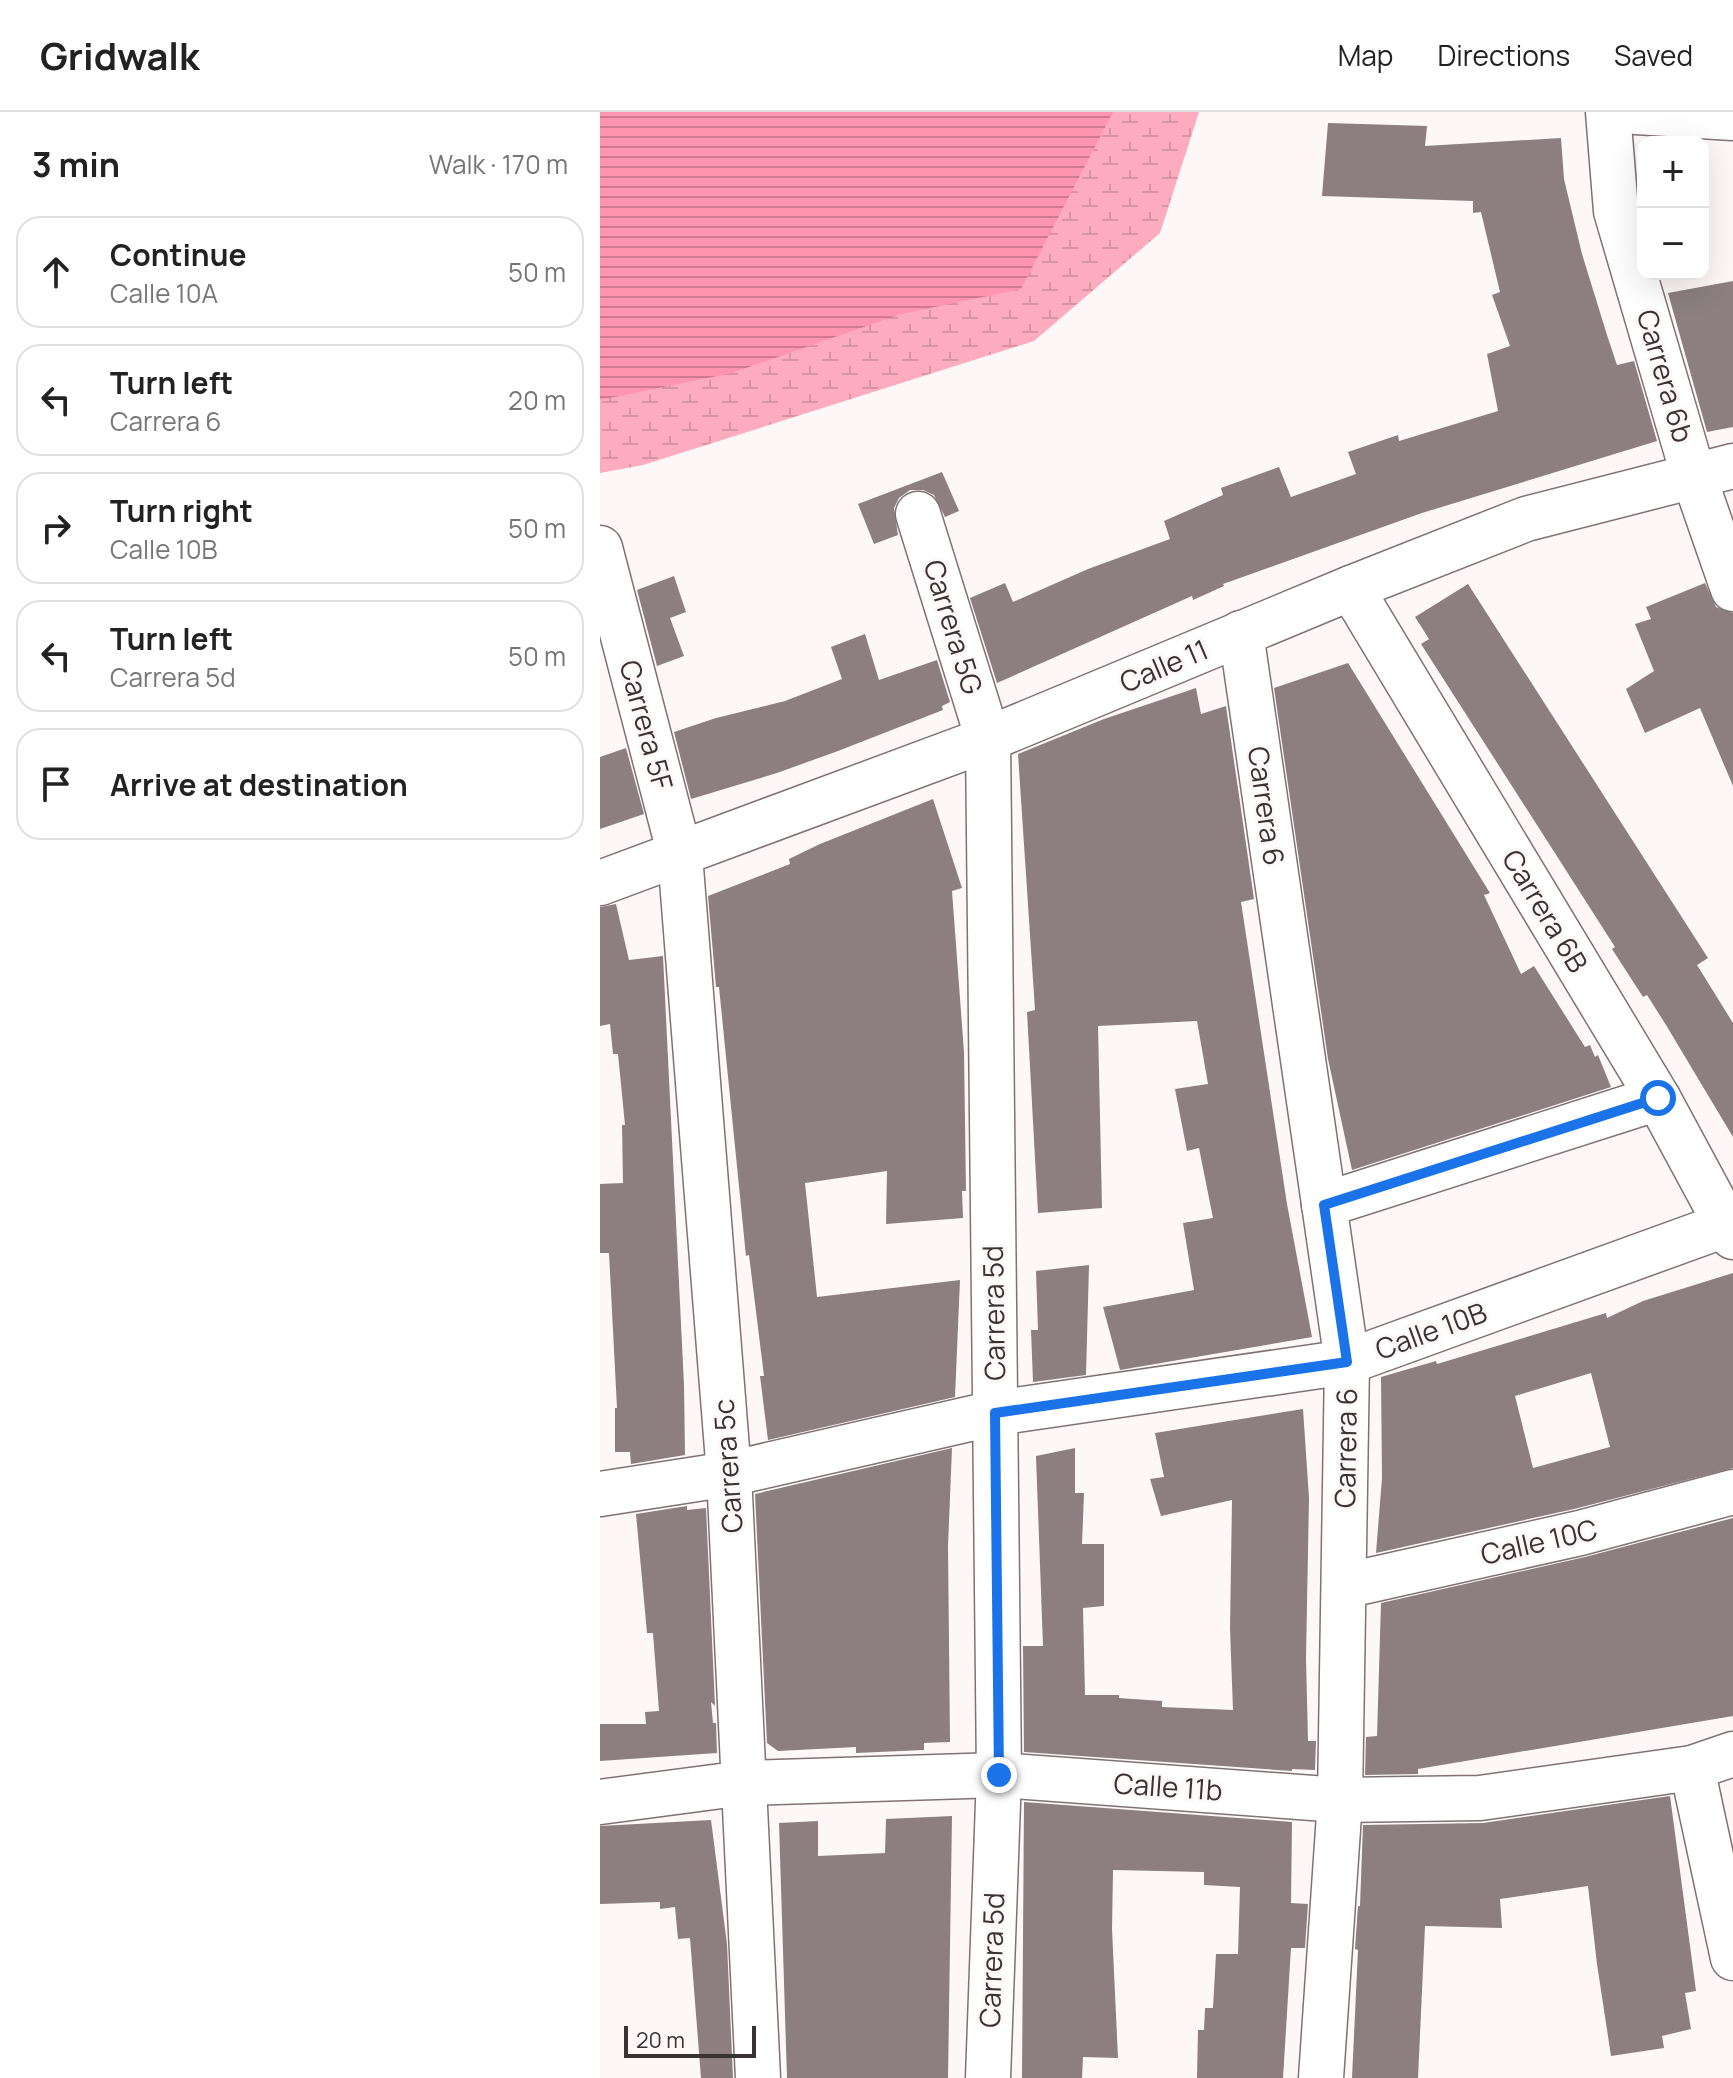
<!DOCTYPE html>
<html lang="en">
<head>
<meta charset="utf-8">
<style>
	body { margin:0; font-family:Manrope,sans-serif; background:#f2f2f2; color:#222 }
	.controls { position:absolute; right:24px; top:24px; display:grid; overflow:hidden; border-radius:16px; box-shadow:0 8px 32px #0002 }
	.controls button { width:72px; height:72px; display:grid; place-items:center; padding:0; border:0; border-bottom:2px solid #e0e0e0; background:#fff; color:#222; font:40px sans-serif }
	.scale { position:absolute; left:24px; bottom:20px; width:132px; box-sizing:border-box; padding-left:8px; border:4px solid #383233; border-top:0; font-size:22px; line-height:28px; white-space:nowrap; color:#383233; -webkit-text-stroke:6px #fdf7f8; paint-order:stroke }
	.stop { position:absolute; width:24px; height:24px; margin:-18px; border:6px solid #1a73e8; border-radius:50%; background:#fff }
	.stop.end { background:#1a73e8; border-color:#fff; box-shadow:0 2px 8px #0008 }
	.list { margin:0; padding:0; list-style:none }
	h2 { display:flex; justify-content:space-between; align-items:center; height:104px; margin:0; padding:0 32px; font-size:34px }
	h2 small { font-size:26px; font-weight:400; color:#767676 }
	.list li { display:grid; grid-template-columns:52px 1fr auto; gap:24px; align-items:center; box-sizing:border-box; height:112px; margin:0 16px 16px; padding:0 16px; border:2px solid #e0e0e0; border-radius:24px }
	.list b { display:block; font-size:30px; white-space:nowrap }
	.list p { margin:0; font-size:26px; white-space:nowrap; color:#767676 }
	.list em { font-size:26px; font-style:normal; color:#767676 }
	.icon { flex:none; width:44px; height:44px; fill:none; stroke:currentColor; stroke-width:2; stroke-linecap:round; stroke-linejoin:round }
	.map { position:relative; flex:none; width:1133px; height:1966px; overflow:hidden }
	header { display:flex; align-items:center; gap:48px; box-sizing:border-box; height:112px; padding:0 40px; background:#fff; border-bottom:2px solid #e0e0e0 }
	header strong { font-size:38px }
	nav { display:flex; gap:44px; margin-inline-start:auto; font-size:28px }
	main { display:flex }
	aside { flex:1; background:#fff }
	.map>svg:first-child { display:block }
	.wetland { fill:url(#wetland-marsh) }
	.water { fill:url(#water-rules) }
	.building { fill:#8c7e81; fill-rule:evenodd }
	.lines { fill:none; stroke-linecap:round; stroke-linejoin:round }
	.street-casing { stroke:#807274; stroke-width:47 }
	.street { stroke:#fff; stroke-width:44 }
	.route { stroke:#1a73e8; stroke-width:10 }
	.labels { text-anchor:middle; stroke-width:6; stroke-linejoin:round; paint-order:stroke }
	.street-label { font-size:28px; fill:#383233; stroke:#fdf7f8 }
</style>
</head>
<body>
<header>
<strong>Gridwalk</strong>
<nav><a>Map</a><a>Directions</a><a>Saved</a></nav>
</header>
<main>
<aside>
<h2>3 min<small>Walk · 170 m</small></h2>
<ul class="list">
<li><svg class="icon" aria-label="ahead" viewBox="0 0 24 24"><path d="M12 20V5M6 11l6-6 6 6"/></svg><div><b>Continue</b><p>Calle 10A</p></div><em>50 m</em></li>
<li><svg class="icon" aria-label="left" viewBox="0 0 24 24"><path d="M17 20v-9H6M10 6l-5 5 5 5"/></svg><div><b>Turn left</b><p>Carrera 6</p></div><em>20 m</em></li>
<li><svg class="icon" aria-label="right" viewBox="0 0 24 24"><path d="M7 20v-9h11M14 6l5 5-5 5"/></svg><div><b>Turn right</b><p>Calle 10B</p></div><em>50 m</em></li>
<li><svg class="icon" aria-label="left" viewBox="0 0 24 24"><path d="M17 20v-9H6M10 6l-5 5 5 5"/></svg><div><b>Turn left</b><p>Carrera 5d</p></div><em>50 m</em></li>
<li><svg class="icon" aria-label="arrive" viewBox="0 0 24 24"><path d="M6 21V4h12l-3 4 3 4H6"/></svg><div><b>Arrive at destination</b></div></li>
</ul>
</aside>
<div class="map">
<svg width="1133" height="1966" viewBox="0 0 1133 1966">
	<defs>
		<pattern id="wetland-marsh" width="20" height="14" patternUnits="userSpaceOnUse" patternTransform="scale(2)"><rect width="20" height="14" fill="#fcacbe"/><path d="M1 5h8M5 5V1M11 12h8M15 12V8" fill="none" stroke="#d994a4"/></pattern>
		<pattern id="water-rules" width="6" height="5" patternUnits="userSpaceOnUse" patternTransform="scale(2)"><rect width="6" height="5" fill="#fe95af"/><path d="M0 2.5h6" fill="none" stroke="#cf7a8f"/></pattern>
	</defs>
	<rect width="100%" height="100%" fill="#fdf7f8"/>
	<path class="wetland" d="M0,0H599L560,121L434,229L43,353L0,361Z"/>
	<path class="water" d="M0,0H513L421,177L301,202L132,261L0,288Z"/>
	<g class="building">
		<path d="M728,11L827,14L825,34L961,26L964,67L982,142L1007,223L1017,253L1034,249L1057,329L822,401L623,472L624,474L593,488L592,484L397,571L370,486L405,471L413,490L488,457L570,427L564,409L623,383L621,376L679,355L691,385L756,362L748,340L798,323L799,329L898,299L887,242L910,234L892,183L900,180L881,100L873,101V89L722,84Z"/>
		<path d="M1133,169V315L1107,320L1068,181Z"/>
		<path d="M342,360L359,399L345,405L334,383L323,378H310L299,386L294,396L298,423L274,432L258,392Z"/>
		<path d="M74,464L86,500L70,506L84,544L57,554L37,478Z"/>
		<path d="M1105,471L1116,495L1133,501V674L1100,596L1045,621L1026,577L1054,559L1035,512L1051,507L1046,495Z"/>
		<path d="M868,472L1108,846L1097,853L1133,911V1025L1066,913L1047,883L1043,885L1012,837L1015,835L821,532L829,527L815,505Z"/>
		<path d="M265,522L279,568L337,548L350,590L342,594L343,598L238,639L177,661L91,687L74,620L116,606L185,589L242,567L231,535Z"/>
		<path d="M748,551L890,781L884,783L921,862L934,854L985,935L990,933L995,945L998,943L1011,975L752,1058L728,947L674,576Z"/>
		<path d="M596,576L601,602L626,594L654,787L641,790L687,1092L712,1225L520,1258L503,1195L594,1178L583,1111L613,1106L599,1036L587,1039L575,977L608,972L597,909L498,914L502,1096L438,1101L427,900L435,898L418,642L504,607Z"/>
		<path d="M26,636L44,702L0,717V645Z"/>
		<path d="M333,687L362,776L352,779L364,940L366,1079H362L363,1106L286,1112L287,1059L205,1071L217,1185L360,1168L355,1285L168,1328L160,1264H164L149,1143L146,1144L119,875H116L108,784L190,752L189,747L220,732Z"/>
		<path d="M16,792L29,848L63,844L84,1273L85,1343L31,1352L30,1340H15V1296H17L9,1141H0V1072L23,1071L22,1013H25L18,942H13L10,912L0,914V795Z"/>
		<path d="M489,1153L486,1263L433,1270L431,1218H438L436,1159Z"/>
		<path d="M1133,1161V1356L974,1397L776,1441L782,1366L781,1265L836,1249L837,1252L1006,1201L1007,1206L1043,1189ZM991,1261L1010,1335L933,1356L915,1284Z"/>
		<path d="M703,1297L709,1386L706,1546L708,1629H716L715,1658L692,1657V1659L424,1640L423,1534H443L436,1344L475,1336V1381H484L482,1432H504V1494L483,1496L485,1583H519V1586L562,1589V1595L633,1598L630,1517L632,1388L561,1404L550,1367L564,1365L555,1321Z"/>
		<path d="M352,1336L348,1434L350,1630L324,1631V1638L256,1641V1635L178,1639L167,1631L155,1382Z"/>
		<path d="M87,1394V1398L106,1396L115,1594L111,1590L113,1611H116L117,1641L0,1649V1612H46L45,1600L59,1599L53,1521H47L36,1402Z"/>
		<path d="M1133,1406V1604L818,1657V1662L765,1663L766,1625L777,1624L781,1491L985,1445Z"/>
		<path d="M1070,1684L1096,1879L1085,1881L1091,1917L1062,1924L1064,1936L1011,1944L997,1852L988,1774L900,1787L902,1816L825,1814L818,1966H752L758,1838L755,1837L758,1794H760L763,1713L883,1711Z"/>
		<path d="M424,1690L692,1710L691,1791L708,1792L705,1836H691L683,1966H597L598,1918H604L605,1896H613L616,1842H638L640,1775L604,1773V1760L513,1758L512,1817L518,1946L483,1945L482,1966H422Z"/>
		<path d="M352,1704L348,1966H187L179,1711L218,1709V1744L285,1741L286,1707Z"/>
		<path d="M111,1708L127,1832L133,1966H101L90,1826L78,1827L75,1795L60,1797V1790L0,1792V1714Z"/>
	</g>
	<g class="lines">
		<defs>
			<g id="street">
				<path d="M1008,0L1016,99L1093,362L1133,477"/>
				<path d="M1036,0L1133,6"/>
				<path d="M318,402L388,627L399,1663L388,1966"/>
				<path d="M0,436L80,743L129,1362L158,1966"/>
				<path d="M751,476L1058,986L1133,1125"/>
				<path d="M641,521L747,1250L740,1688L721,1966"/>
				<path d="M0,771L388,627L751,476L926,407L1133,354"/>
				<path d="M724,1093L1058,986"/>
				<path d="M0,1382L129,1362L395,1301L747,1250L1133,1110"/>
				<path d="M744,1474L980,1421L1133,1380"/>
				<path d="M1092,1656L1133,1846"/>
				<path d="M0,1690L144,1671L399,1663L740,1688L880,1686L1092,1656L1133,1642"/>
			</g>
		</defs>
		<use href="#street" class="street-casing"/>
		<use href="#street" class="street"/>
	</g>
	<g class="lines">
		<path class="route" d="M399,1663L395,1301L747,1250L724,1093L1058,986"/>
	</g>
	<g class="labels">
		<g class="street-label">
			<text transform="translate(1065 264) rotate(74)" y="10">Carrera 6b</text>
			<text transform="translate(353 515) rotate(73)" y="10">Carrera 5G</text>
			<text transform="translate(564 554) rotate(-23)" y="10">Calle 11</text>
			<text transform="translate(46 613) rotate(75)" y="10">Carrera 5F</text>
			<text transform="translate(666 694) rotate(82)" y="10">Carrera 6</text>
			<text transform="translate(945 799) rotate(59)" y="10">Carrera 6B</text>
			<text transform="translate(394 1201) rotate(-91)" y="10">Carrera 5d</text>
			<text transform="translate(831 1219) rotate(-20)" y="10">Calle 10B</text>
			<text transform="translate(746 1336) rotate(-89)" y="10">Carrera 6</text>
			<text transform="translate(128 1354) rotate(-94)" y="10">Carrera 5c</text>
			<text transform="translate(939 1430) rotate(-13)" y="10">Calle 10C</text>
			<text transform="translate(568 1675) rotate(4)" y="10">Calle 11b</text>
			<text transform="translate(392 1848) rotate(-88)" y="10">Carrera 5d</text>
		</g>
	</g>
</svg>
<div class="controls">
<button>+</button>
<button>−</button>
</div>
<div class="scale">20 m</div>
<div class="stop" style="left:1058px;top:986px"></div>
<div class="stop end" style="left:399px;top:1663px"></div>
</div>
</main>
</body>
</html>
